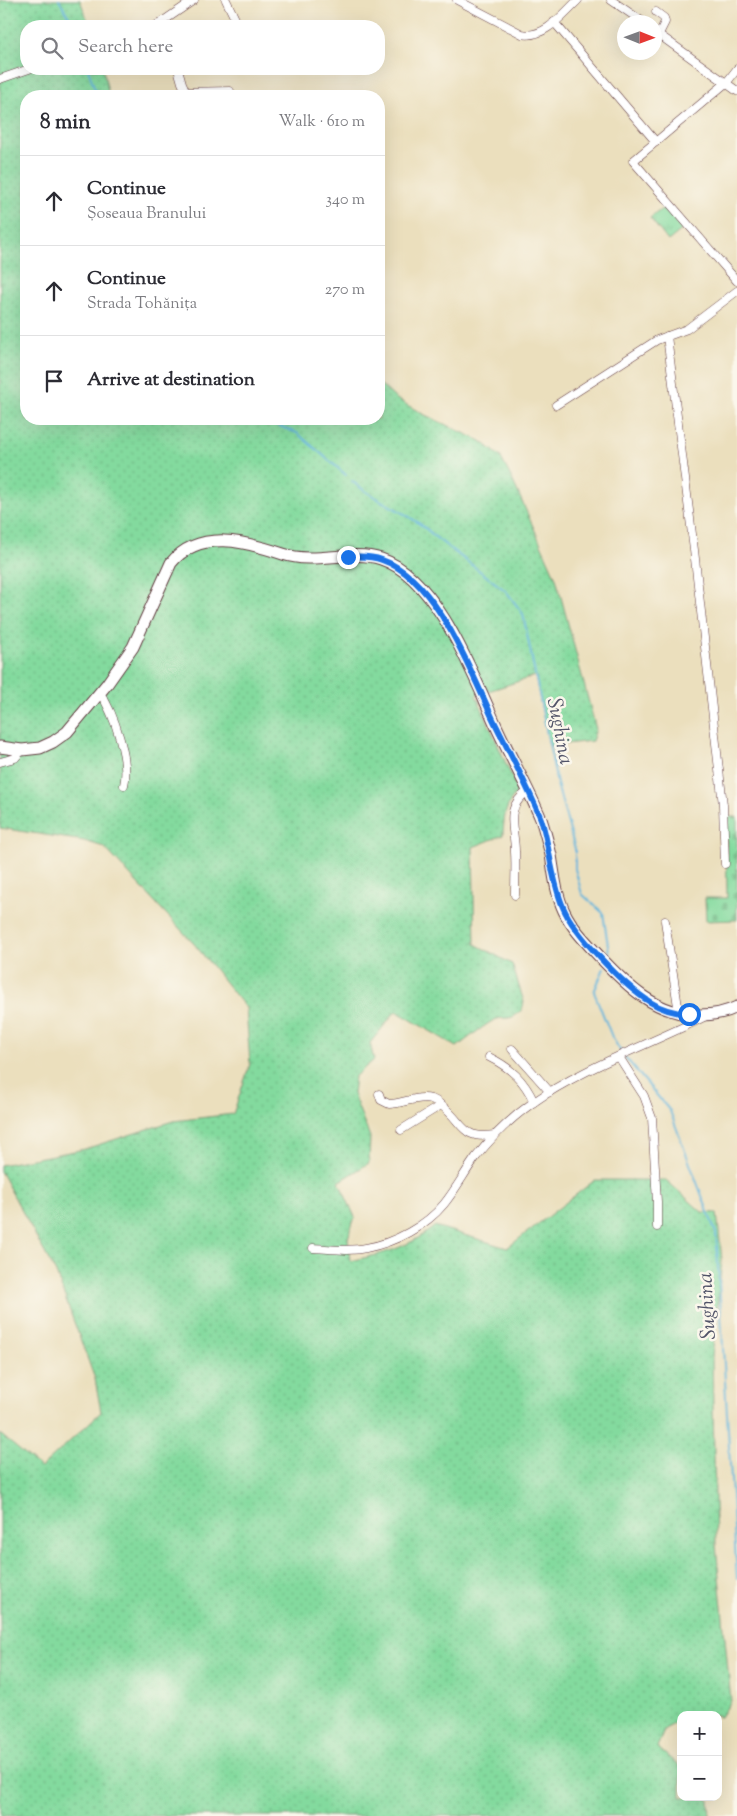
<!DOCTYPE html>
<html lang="en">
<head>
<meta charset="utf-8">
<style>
	body { margin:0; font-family:"Sorts Mill Goudy",serif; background:#f7f7f7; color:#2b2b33 }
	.controls { position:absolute; right:15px; bottom:15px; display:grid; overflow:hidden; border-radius:10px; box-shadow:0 5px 20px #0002 }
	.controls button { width:45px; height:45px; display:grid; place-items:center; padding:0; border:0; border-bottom:1px solid #e1e1e2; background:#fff; color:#2b2b33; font:25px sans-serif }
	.compass { position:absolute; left:617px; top:15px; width:45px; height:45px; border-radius:50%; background:#fff; box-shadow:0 5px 20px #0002; rotate:91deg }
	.stop { position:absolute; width:15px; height:15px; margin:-11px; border:4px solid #1a73e8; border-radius:50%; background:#fff }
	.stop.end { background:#1a73e8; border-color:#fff; box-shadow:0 1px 5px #0008 }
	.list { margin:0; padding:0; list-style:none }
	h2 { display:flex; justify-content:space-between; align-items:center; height:65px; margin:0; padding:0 20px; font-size:21px }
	h2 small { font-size:16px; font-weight:400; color:#7c7c81 }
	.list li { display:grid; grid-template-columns:32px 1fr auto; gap:15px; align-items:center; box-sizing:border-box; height:90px; padding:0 20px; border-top:1px solid #e1e1e2 }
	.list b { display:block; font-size:19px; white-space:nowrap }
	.list p { margin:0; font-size:16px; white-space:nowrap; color:#7c7c81 }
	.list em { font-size:16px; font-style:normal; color:#7c7c81 }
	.icon { flex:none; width:28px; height:28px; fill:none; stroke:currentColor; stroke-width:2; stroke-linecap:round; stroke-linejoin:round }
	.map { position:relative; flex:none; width:737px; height:1816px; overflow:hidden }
	.search { position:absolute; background:#fff; box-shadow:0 5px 20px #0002; left:20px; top:20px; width:365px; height:55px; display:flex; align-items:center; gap:12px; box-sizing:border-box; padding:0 18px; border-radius:20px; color:#7c7c81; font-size:19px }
	.panel { position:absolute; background:#fff; box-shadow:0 5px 20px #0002; left:20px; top:90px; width:365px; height:335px; border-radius:20px }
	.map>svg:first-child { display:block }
	.grass { fill:url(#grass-dots); stroke:#667c64 }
	.cemetery { fill:url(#cemetery-stones); stroke:#667c64 }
	.park { fill:url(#park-tufts); stroke:#667c64 }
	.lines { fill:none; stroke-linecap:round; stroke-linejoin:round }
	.stream { stroke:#60b5dc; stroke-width:2 }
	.minor-casing { stroke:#623c41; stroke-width:9 }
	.secondary-casing { stroke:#623c41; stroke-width:13 }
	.minor { stroke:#fff; stroke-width:8 }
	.secondary { stroke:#fff; stroke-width:11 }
	.route { stroke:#1a73e8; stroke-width:6 }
	.labels { text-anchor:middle; stroke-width:5; stroke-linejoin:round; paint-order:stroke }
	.water-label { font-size:21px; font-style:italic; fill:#525469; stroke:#fbf7ec }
</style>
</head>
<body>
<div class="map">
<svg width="737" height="1816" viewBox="0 0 737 1816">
	<defs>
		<pattern id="grass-dots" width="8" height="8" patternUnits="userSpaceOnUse" patternTransform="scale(1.25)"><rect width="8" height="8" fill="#83da9e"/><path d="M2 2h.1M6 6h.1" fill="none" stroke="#73bb88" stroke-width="1.8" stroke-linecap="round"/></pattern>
		<pattern id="cemetery-stones" width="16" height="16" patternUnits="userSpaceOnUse" patternTransform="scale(1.25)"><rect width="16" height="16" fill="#83da9e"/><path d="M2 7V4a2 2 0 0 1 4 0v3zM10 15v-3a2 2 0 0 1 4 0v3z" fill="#73bb88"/></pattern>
		<pattern id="park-tufts" width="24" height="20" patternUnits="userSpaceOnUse" patternTransform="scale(1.25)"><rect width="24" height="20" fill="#83da9e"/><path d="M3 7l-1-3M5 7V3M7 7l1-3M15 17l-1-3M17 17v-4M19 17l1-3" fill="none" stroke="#73bb88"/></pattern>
	</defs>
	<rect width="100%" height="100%" fill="#fbf7ec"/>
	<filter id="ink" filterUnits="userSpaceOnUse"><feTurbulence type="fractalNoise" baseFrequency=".02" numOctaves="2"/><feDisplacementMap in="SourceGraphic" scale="10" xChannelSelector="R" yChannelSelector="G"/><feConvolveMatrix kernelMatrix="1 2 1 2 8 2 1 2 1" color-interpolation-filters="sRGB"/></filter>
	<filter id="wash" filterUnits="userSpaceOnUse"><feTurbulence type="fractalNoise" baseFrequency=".0096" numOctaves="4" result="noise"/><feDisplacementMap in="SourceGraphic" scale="20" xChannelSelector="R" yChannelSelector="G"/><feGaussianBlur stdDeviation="1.12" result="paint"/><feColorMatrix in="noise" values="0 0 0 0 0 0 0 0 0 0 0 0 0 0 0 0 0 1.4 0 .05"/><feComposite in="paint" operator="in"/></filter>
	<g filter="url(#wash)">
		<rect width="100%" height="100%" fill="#ebdfbd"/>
		<path class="grass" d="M0,0H80L90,26H26V69H103L109,96H26V419H379V383L395,398L423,414L481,441L500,456L512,479L556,578L596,729L592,741L549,746L535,676L476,695L518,791C505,806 504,816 503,835L473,847L475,944L512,964L524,1002C523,1008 521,1012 516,1015C509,1020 504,1017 497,1019C489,1021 465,1041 457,1047L396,1011L370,1043L374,1060L355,1076L353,1094L370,1137L369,1163L339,1182L355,1217L348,1238L350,1261C383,1254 408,1248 435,1226L507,1248L595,1180H666L702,1212L717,1213L722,1260L712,1357L716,1545L731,1701L721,1717H718V1715H681V1720L665,1729L657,1747L681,1768V1797H706L709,1800L710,1816H0V1434L41,1468L101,1412L95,1379L56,1273L0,1171V1165L85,1149L173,1121L233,1114L250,1064L246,1008L195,945L104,847L84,841L0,828Z"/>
		<path class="cemetery" d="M726,817H737V920L706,921L705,898H727Z"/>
		<path class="park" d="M667,205L684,228L668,241L650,218Z"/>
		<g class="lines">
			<g class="stream">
				<path d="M59,0L74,26"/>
				<path d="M88,69L97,96"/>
				<path d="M261,419L297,433L346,475"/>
				<path d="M352,481C377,503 412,513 435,537L506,591L523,614L557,784L575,849V869L582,894L603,913L609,952L607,959"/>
				<path d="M604,968L594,992L612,1037L621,1052"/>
				<path d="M625,1057L670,1111L716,1233L737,1578"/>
			</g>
		</g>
	</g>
	<g filter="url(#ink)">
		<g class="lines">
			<defs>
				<g id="minor">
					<path d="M226,0L238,25"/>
					<path d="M457,0L522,34C544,39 563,14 578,0"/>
					<path d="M611,0L643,22"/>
					<path d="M656,12L664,18L665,22L659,34"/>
					<path d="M554,22L656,142"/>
					<path d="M156,26L194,0"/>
					<path d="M654,31L737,91"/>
					<path d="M178,69L182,83L186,92L230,91"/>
					<path d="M737,69L727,82L633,161L737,281"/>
					<path d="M0,79L29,69"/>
					<path d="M667,336L694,550L723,805L725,864"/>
					<path d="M556,405L657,340L687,329L737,291"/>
					<path d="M100,693C114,713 130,761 124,785"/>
					<path d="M0,762L15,758L22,750"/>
					<path d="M515,895C515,880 516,866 515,852C515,827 503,809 528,791"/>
					<path d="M665,921L679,1013"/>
					<path d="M512,1049L550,1092"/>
					<path d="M489,1057C511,1068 524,1080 534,1102"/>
					<path d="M619,1057L644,1096L652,1118L657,1202V1227"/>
					<path d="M379,1094L381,1100L389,1104C403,1104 418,1095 431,1099C435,1100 438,1102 441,1105C465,1123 460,1140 495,1135"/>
					<path d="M401,1130L441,1105"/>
					<path d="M313,1248C331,1249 349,1252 366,1248C394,1243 426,1226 444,1204C456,1189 465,1172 476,1157C492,1137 510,1119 531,1104C585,1066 647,1046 706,1016"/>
				</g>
				<path id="secondary" d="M0,747L22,750L40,748L53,742L67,732L107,684L133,647L171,563C200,528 247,542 283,554C316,565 349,549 381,559C438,577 475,680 498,730C512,760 528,788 541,819C545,831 548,843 551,855C554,874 556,894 564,911C572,928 586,942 599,956C627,986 656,1015 700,1015C713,1015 725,1013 737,1007"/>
			</defs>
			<use href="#minor" class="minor-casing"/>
			<use href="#secondary" class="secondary-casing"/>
			<use href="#minor" class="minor"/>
			<use href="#secondary" class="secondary"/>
		</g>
	</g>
	<g class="lines" filter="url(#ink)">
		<path class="route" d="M348,557C360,556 371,556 382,560C437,579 470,670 493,719C509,752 527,785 541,819C550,847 551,879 563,907C574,934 624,986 650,1002C661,1009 675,1013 689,1014"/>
	</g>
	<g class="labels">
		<g class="water-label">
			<text transform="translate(561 731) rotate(79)" y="7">Sughina</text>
			<text transform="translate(706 1306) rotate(-93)" y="7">Sughina</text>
		</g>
	</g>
</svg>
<div class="controls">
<button>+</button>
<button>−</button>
</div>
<svg class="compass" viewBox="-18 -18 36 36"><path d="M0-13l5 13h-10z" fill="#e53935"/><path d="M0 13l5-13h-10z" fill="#7c7c81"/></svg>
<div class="stop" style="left:689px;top:1014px"></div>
<div class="stop end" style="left:348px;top:557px"></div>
<div class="search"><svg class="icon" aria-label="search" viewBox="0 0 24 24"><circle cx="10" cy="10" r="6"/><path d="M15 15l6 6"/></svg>Search here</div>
<section class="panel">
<h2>8 min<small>Walk · 610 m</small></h2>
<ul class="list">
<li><svg class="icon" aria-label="ahead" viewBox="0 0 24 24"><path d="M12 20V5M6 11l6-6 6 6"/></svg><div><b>Continue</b><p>Șoseaua Branului</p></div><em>340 m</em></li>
<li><svg class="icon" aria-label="ahead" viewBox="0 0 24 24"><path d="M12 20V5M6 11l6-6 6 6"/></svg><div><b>Continue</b><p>Strada Tohănița</p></div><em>270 m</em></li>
<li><svg class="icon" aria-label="arrive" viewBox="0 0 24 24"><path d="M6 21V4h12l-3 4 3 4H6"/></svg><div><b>Arrive at destination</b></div></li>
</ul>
</section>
</div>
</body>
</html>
